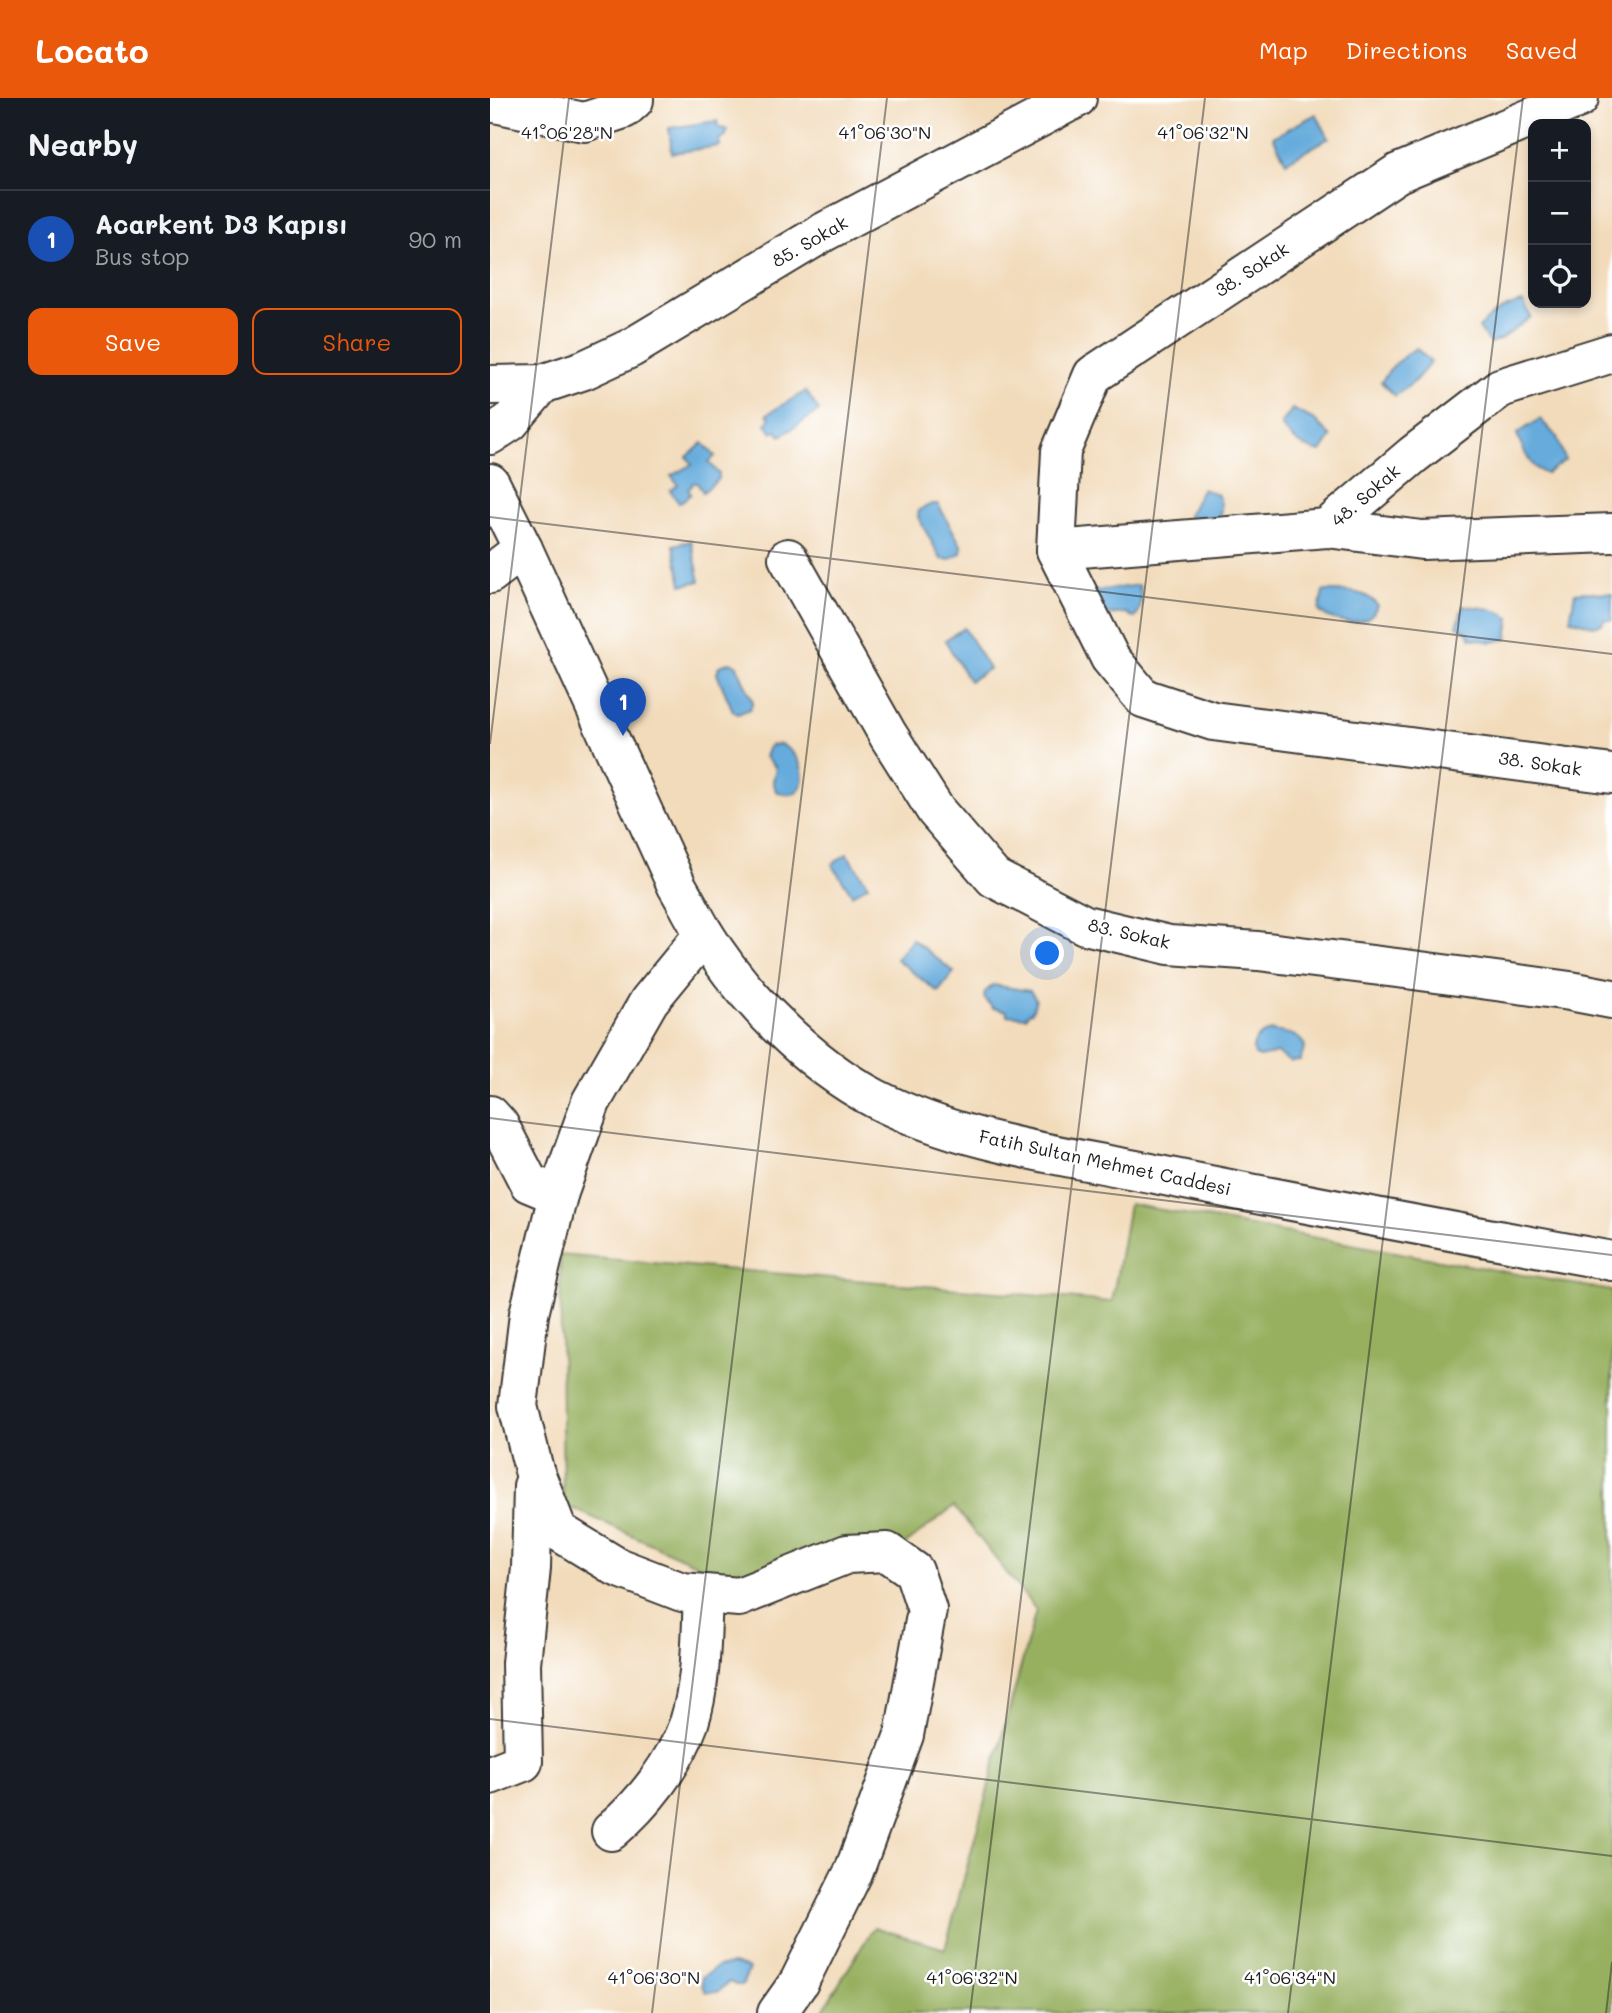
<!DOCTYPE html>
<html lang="en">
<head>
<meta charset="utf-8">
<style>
	body { margin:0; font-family:Mali,sans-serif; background:#20242c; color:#f1f3f6 }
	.controls { position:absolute; right:21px; top:21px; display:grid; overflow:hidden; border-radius:14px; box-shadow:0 4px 10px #0003 }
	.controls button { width:63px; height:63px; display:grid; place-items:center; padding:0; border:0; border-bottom:2px solid #363941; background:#171b24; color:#f1f3f6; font:35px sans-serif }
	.you { position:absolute; left:558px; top:856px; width:24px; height:24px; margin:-18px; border:5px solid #fff; border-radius:50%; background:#1a73e8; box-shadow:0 0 0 10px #1a73e833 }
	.badge { display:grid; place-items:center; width:46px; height:46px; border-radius:50%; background:#ea580c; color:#fff; font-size:23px; font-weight:700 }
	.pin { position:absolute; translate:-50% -58px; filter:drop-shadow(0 2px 4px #0008) }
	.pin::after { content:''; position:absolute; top:37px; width:24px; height:21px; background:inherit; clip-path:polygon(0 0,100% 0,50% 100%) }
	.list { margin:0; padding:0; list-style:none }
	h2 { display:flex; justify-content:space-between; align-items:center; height:91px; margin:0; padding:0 28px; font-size:30px }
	h2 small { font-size:23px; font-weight:400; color:#9ea1a6 }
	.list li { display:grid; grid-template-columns:46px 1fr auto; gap:21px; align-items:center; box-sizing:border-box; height:98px; padding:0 28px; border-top:2px solid #363941 }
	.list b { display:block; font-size:26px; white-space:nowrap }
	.list p { margin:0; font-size:23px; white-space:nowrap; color:#9ea1a6 }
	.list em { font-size:23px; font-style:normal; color:#9ea1a6 }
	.actions { display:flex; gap:14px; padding:21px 28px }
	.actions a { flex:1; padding:16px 0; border:2px solid #ea580c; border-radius:14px; text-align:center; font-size:24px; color:#ea580c }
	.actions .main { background:#ea580c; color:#fff }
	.icon { flex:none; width:38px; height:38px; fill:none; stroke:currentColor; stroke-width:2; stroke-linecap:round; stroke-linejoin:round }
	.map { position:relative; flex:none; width:1122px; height:1915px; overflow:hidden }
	header { display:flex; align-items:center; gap:42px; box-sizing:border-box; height:98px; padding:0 35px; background:#ea580c; color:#fff }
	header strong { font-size:33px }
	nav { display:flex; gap:38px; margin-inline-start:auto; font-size:24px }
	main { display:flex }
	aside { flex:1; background:#171b24 }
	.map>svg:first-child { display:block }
	.forest { fill:#97b060; stroke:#5a663e; stroke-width:2 }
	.water { fill:#65abdc; stroke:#40647c; stroke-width:2 }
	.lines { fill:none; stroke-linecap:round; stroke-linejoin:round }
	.minor-casing { stroke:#3c3934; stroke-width:42 }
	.major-casing { stroke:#3c3934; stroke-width:42 }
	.minor { stroke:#fff; stroke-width:38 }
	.major { stroke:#fff; stroke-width:38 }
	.ticks { fill:none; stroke:#1c1c1c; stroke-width:2; stroke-opacity:0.45 }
	.labels { text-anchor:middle; stroke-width:5; stroke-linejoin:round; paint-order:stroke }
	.street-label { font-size:18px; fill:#1c1c1c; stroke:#fff }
	.ticks-label { font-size:18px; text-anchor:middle; fill:#1c1c1c; stroke:#fff; stroke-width:5; stroke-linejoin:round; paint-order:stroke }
</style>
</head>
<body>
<header>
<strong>Locato</strong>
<nav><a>Map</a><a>Directions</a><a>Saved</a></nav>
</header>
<main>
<aside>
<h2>Nearby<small></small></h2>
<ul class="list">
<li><span class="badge" style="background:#1a4fb4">1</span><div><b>Acarkent D3 Kapısı</b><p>Bus stop</p></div><em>90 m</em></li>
</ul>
<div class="actions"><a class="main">Save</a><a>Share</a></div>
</aside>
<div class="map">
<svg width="1122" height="1915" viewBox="0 0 1122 1915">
	<rect width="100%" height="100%" fill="#fff"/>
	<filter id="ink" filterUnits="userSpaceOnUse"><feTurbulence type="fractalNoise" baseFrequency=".0143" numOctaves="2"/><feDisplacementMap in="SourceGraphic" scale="14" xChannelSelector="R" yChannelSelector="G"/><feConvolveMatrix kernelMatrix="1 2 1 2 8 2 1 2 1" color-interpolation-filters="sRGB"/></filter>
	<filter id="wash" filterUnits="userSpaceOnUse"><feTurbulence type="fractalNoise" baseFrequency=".00686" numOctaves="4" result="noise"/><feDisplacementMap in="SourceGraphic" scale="28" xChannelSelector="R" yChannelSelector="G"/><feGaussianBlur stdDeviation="1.57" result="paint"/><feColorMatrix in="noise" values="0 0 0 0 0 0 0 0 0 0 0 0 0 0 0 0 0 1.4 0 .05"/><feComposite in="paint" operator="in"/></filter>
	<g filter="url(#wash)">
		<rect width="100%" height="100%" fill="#f2dbbb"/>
		<path class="forest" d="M639,1106L1122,1193V1915H331L384,1829L455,1851L546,1512L464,1408L388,1468L232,1478L73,1406L70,1157L622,1204Z"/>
		<g class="water">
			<path d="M826,16L839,40L796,64L783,39Z"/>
			<path d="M227,23L228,29L237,32L236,38L229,41L230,48L182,55L179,30Z"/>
			<path d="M1033,204L1041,219L1012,241L1000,246L989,230C1001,217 1015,207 1033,204Z"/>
			<path d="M926,250L941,264L924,284L905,298L891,284C900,270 912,258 926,250Z"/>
			<path d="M316,293L329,313L291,338L287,333L282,335L276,326L280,321L277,316Z"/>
			<path d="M802,311L825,322L841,339L831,354C814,351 801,341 791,327Z"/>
			<path d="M1050,321L1067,339L1075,362L1056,376C1040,370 1033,352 1027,336Z"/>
			<path d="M213,345L225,358L219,364L229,376V381L213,394L207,385H202V388L198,391L201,396L189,405L180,393L188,387L181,378L202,366L197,359Z"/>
			<path d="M712,391L727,396C732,403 732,412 729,420L697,429L698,418Z"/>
			<path d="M442,406H448L472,449L471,455L459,462L451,461L428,419L429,412Z"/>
			<path d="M201,443L210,483L192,487L184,447Z"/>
			<path d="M649,487C652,497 652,512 645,520L641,519L637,515L616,517L599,494Z"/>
			<path d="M833,493C850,493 876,491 887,507C881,531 843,526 829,513Z"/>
			<path d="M1094,494L1122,496V522L1114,521L1112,526L1103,528L1080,521L1085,495Z"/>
			<path d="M973,508C989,509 1007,510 1020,520L1017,541L1002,544L980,540L979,535L967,528Z"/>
			<path d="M474,530L499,571L479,583L455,542Z"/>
			<path d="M241,564L247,568L263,604L260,611L248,616L243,613L227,576L229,568Z"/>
			<path d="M290,646C323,661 319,709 286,693L283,683L286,670L275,659L279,648Z"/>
			<path d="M357,756L378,787L362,797L342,766Z"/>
			<path d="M422,841L464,874L448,894L406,861Z"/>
			<path d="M503,887L540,893L546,901L542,914L538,915L536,919L517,917V913L503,910L494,900L495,894Z"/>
			<path d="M782,933C796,935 808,935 815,948L810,963L800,964L787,955L770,959L765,957L763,951C764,940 771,935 782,933Z"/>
			<path d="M243,1866L259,1871L252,1887H246L239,1884L227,1894H216L212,1888V1879L227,1869Z"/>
		</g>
	</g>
	<g filter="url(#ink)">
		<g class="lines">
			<defs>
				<g id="minor">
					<path d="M1089,0L908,75L603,277L571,353L566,452L620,560L653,600L723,623L1122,676"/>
					<path d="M0,4L94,24L134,11L144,2V0"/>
					<path d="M1122,255L1010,290L923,357L837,430L932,442L1122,435"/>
					<path d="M0,287L52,286L94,272L141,250L334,134L587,0"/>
					<path d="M0,337L20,324L52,286"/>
					<path d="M566,452L837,430"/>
					<path d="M298,460L398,637L446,713L504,780L595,827L679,847L768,853L923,872L1080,893L1122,901"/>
					<path d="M0,476L33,451"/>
					<path d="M214,836L159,903L101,1004L68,1097L39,1216L28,1308L44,1372L68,1433L127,1469L192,1494L249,1499L357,1456L397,1454L424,1473L437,1512L414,1637L364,1773L309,1884L287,1915"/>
					<path d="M0,1017L9,1027L39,1085L68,1097"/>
					<path d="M0,1677L33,1664L31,1565L41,1470L43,1388"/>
					<path d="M121,1733C154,1705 184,1667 199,1625C212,1584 211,1538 213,1496"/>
				</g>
				<path id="major" d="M0,385L33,451L187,788C196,803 204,819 213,834C251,897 320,967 386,1001C472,1045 572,1057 665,1076C817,1107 970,1135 1122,1163"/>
			</defs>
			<use href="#minor" class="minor-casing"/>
			<use href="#major" class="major-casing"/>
			<use href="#minor" class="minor"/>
			<use href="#major" class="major"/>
		</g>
	</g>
	<path class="ticks" d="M0,419L1122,556M0,646L79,0M0,1020L1122,1157M0,1621L1122,1758M162,1915L397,0M480,1915L715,0M798,1915L1033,0M1116,1915L1122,1864"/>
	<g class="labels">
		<g class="street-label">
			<text transform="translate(320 144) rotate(-30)" y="6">85. Sokak</text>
			<text transform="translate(762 172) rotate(-33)" y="6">38. Sokak</text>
			<text transform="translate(876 398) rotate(-41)" y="6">48. Sokak</text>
			<text transform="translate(1050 666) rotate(8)" y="6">38. Sokak</text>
			<text transform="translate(639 836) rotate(13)" y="6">83. Sokak</text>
			<text transform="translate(615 1065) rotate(12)" y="6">Fatih Sultan Mehmet Caddesi</text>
		</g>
	</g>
	<g class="ticks-label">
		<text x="77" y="41">41°06'28"N</text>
		<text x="395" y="41">41°06'30"N</text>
		<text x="713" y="41">41°06'32"N</text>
		<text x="164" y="1886">41°06'30"N</text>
		<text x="482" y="1886">41°06'32"N</text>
		<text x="800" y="1886">41°06'34"N</text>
	</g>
</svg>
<div class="controls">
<button>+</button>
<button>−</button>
<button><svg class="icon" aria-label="locate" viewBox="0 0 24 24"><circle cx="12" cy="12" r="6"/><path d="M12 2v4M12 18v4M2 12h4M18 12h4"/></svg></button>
</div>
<div class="you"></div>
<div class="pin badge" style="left:133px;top:638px;background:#1a4fb4">1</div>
</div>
</main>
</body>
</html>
